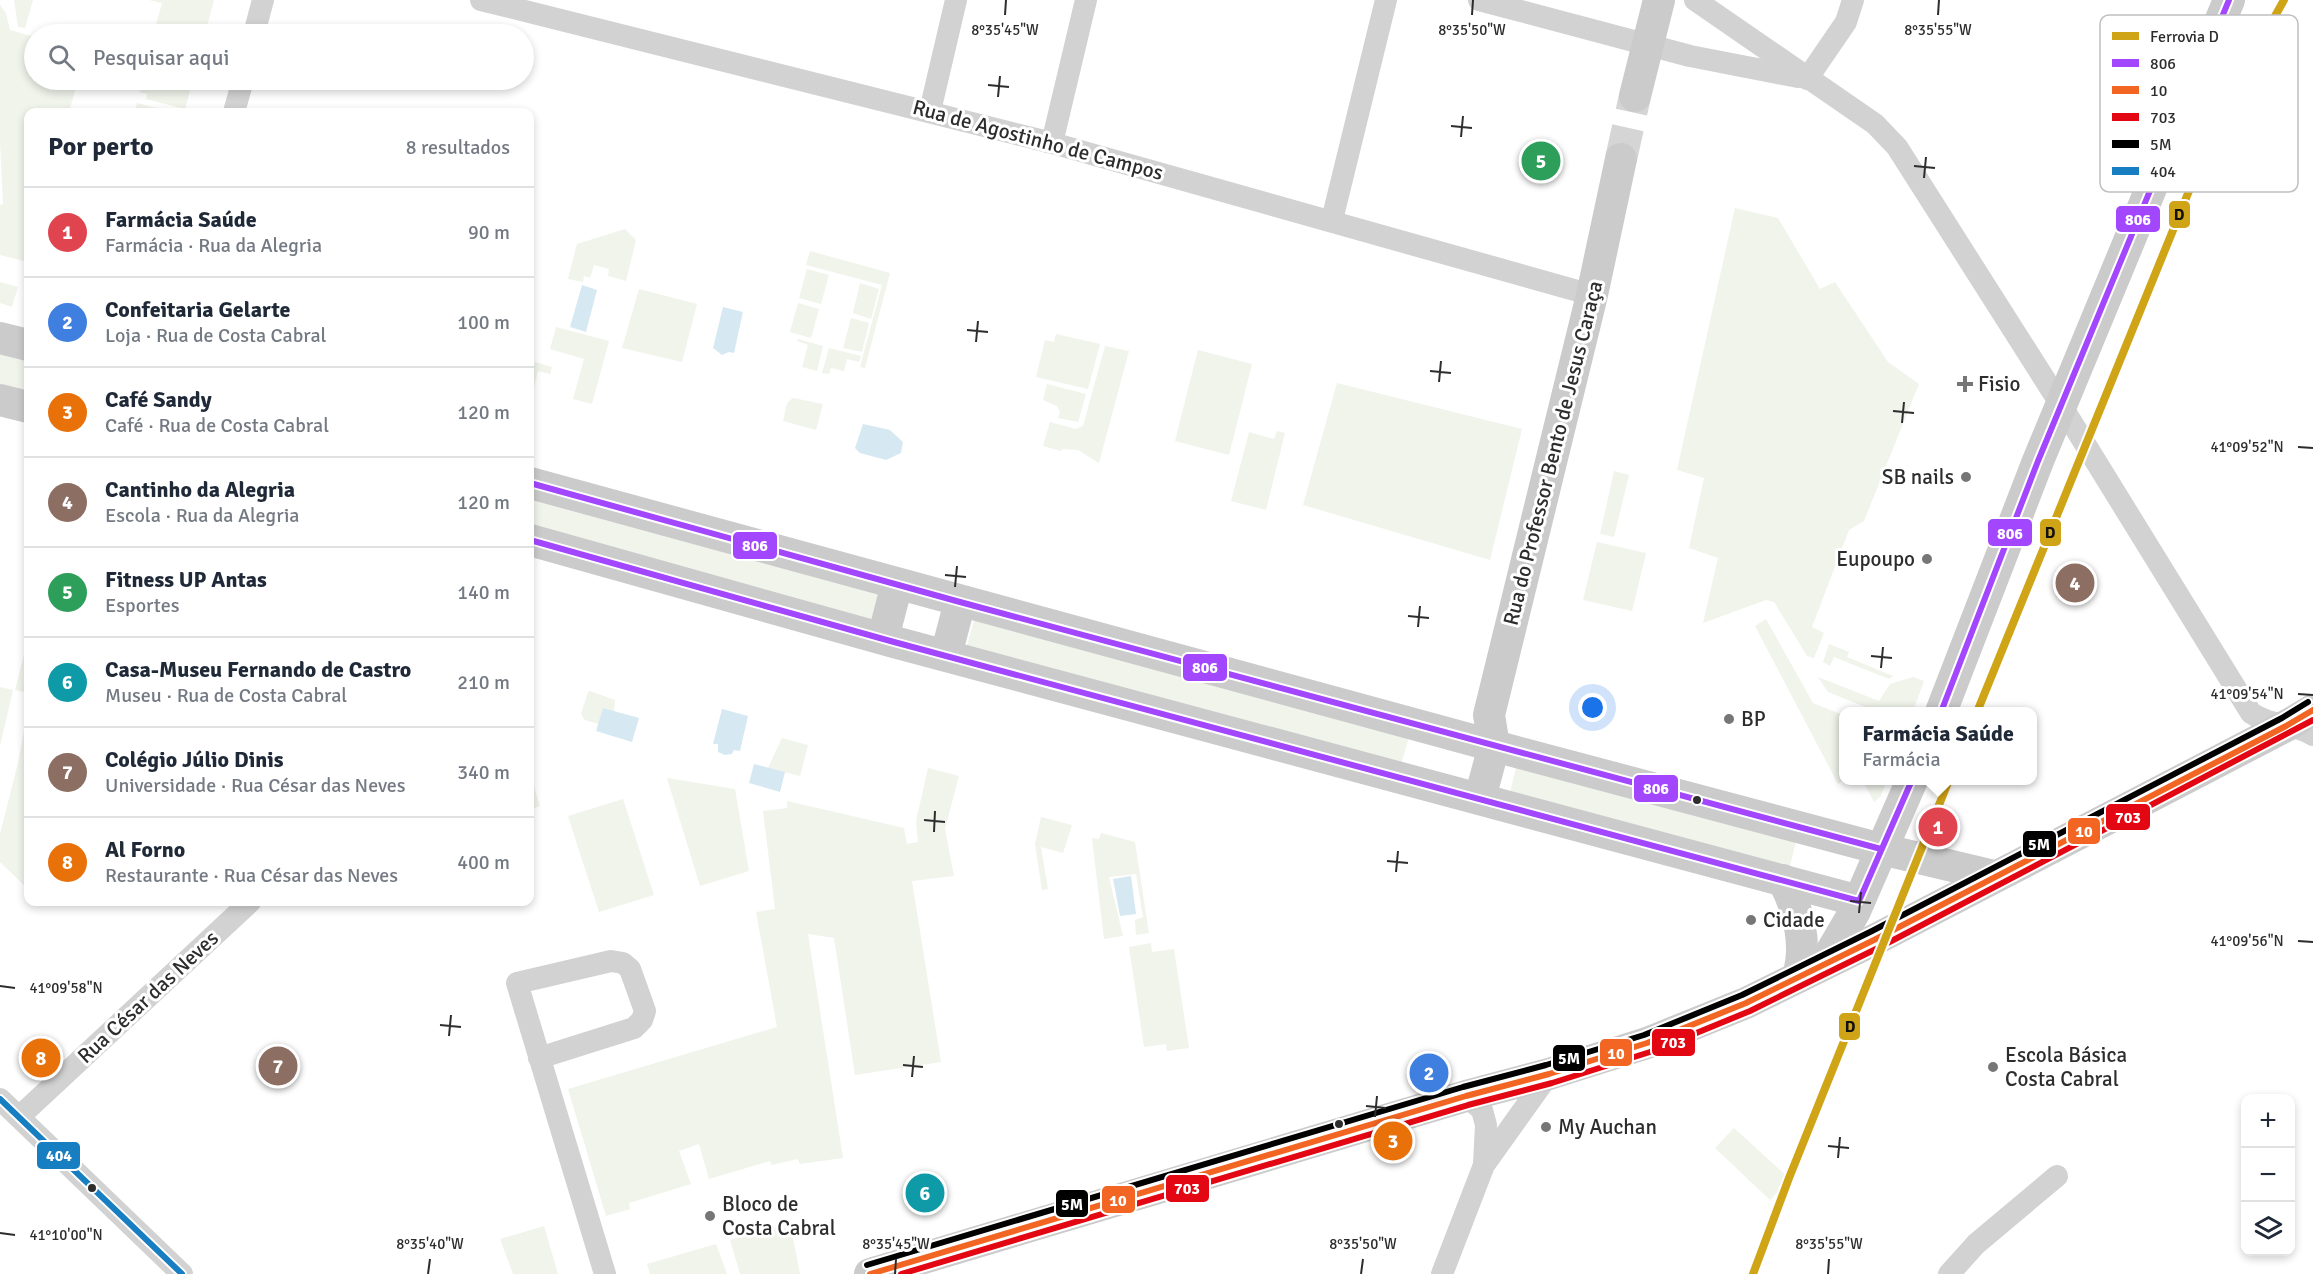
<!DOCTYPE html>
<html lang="pt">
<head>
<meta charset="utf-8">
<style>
	body { margin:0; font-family:Signika,sans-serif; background:#f2f2f3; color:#1f2937 }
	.controls { position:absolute; right:18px; bottom:18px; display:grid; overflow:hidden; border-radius:12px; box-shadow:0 3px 9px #0003 }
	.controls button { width:54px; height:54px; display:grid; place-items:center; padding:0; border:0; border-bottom:2px solid #e0e1e3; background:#fff; color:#1f2937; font:30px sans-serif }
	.you { position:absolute; left:1593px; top:708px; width:21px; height:21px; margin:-15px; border:4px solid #fff; border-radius:50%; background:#1a73e8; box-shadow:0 0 0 9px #1a73e833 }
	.badge { display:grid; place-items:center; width:39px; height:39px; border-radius:50%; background:#767676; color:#fff; font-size:20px; font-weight:700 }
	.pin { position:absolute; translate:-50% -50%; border:3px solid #fff; box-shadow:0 2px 6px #0006 }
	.popup { position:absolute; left:1839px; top:707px; width:198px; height:78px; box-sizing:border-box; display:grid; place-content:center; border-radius:12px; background:#fff; filter:drop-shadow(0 2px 4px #0005); font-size:20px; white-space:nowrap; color:#747a83 }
	.popup b { font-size:22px; color:#1f2937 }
	.popup::after { content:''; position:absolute; left:50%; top:100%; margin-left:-12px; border:12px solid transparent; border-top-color:#fff }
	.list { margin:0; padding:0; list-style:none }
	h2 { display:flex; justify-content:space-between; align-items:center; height:78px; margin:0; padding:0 24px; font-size:26px }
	h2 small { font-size:20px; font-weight:400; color:#747a83 }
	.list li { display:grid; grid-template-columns:39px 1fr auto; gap:18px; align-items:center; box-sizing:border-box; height:90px; padding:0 24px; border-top:2px solid #e0e1e3 }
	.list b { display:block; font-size:22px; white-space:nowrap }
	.list p { margin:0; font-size:20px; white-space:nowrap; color:#747a83 }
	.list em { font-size:20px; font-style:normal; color:#747a83 }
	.icon { flex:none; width:33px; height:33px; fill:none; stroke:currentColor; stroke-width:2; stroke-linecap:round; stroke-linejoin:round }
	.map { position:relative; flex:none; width:2313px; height:1274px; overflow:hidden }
	.search { position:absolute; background:#fff; box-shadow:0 3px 9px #0003; left:24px; top:24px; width:510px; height:66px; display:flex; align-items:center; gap:15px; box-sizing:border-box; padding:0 21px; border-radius:33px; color:#747a83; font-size:22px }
	.panel { position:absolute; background:#fff; box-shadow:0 3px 9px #0003; left:24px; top:108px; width:510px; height:798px; border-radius:12px }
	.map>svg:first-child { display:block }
	.green { fill:#f0f4eb }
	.water { fill:#d6e9f2 }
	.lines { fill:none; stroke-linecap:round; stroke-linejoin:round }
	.secondary-tunnel { stroke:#d5d5d5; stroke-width:32; stroke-dasharray:32 16; stroke-linecap:butt }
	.street { stroke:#d2d2d2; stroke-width:22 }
	.secondary { stroke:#cbcbcb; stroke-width:32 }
	.bus-1-casing { stroke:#fff; stroke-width:10 }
	.bus-2-casing { stroke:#fff; stroke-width:10 }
	.bus-3-casing { stroke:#fff; stroke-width:10 }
	.bus-4-casing { stroke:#fff; stroke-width:10 }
	.bus-5-casing { stroke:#fff; stroke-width:10 }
	.bus-1 { stroke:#a347ff; stroke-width:6 }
	.bus-2 { stroke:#f26522; stroke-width:6 }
	.bus-3 { stroke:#e30613; stroke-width:6 }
	.bus-4 { stroke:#000; stroke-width:6 }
	.bus-5 { stroke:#187ec2; stroke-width:6 }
	.rail-1-casing { stroke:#fff; stroke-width:12 }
	.rail-1 { stroke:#d0a417; stroke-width:8 }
	.ticks { fill:none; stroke:#2d2d2d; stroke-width:2 }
	.poi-dot { fill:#767676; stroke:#fff; stroke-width:2 }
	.bus-dot { fill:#2d2d2d; stroke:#fff; stroke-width:2 }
	.labels { text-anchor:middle; stroke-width:6; stroke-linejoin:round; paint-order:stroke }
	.street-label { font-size:21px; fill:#2d2d2d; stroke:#fff }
	.poi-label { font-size:21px; fill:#2d2d2d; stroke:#fff; text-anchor:start }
	.key { fill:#fff; stroke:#c0c0c0; stroke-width:1.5 }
	.key-label { font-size:16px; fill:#2d2d2d }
	.ticks-label { font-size:15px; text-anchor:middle; fill:#2d2d2d; stroke:#fff; stroke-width:6; stroke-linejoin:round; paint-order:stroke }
	.line-badge { stroke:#fff; stroke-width:2 }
	.badge-label { font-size:16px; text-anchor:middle; font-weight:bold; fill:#fff }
	.pale-badge-label { font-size:16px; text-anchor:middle; font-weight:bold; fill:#111 }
</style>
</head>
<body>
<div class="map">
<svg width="2313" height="1274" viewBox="0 0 2313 1274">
	<rect width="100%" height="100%" fill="#fff"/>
	<g class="green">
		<path d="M14,0H33L25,28L18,27Z"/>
		<path d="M149,0H214L205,34H177L165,31L166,28L156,25L162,3Z"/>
		<path d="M0,5L6,13L10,30L34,37V80H78L69,112H28V246L24,261L0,255V205L3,204L0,142Z"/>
		<path d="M143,80H193L185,109L146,99L147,94L139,92Z"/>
		<path d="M137,103L172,112H134Z"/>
		<path d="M1735,208L1778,218L1820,289L1835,282L1888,362L1919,384L1864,521L1849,530L1812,627L1824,633L1814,658L1807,656L1774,602L1766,600L1703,623L1718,558L1689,548L1704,478L1677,470Z"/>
		<path d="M625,229L636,240L626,281L608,276L609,269L594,265L590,278L584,276L583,282L568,279L577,244Z"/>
		<path d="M810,251L890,273L865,368L860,367L882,285L806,265Z"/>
		<path d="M807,269L829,275L821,304L799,298Z"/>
		<path d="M0,282L18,287L12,307L0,303Z"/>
		<path d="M860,283L879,289L871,319L853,313Z"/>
		<path d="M639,289L697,304L682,362L622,348Z"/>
		<path d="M798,303L819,309L811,338L790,332Z"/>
		<path d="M851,318L869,323L862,352L843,348Z"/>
		<path d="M556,327L609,341L592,404L573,399L584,359L550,349Z"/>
		<path d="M1056,334L1100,344L1088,389L1036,377L1045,340L1054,342Z"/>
		<path d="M798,339L823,346L817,371L802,367L808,345L797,341Z"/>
		<path d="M1105,346L1129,351L1099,463L1078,450L1063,449L1061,451L1043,446L1050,422L1076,429L1083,426Z"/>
		<path d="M829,348L861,356L859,362L847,359L844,371L831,368L829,374L822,373Z"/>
		<path d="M1198,350L1252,364L1229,455L1175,441Z"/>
		<path d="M0,354L28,361V394L0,387Z"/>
		<path d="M535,362L552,367L550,374L538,371L530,403V381Z"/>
		<path d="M1337,383L1522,429L1490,560L1303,505Z"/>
		<path d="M1047,384L1086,394L1078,422L1058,418L1060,412L1057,406L1043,400Z"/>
		<path d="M793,398L823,404L816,430L783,421L787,403Z"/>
		<path d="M1277,431L1285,433L1266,510L1231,501L1249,432L1274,439Z"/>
		<path d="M1614,471L1629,475L1614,537L1600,534Z"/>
		<path d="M530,500L879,594L871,623L530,530Z"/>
		<path d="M1597,542L1646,553L1632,611L1583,600Z"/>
		<path d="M975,617L1409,737L1400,768L966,649Z"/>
		<path d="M1766,619L1813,703L1843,715L1844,780L1838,784L1755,626Z"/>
		<path d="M1829,644L1849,652L1847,657L1893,676L1889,679L1834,657L1830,666L1823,662Z"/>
		<path d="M26,646L28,647V693L15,690Z"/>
		<path d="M1818,677L1879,701L1890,684L1913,677L1924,681L1913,711H1875L1828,692Z"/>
		<path d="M0,687L13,690L0,746Z"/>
		<path d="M590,691L615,700L614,711L603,708L599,724L585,720L581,714L588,692Z"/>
		<path d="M28,710V889L0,862V834L18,763Z"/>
		<path d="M782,738L808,745L800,776L768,768Z"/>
		<path d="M928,768L959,776L945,829L954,876L912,881L941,1062L855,1075L834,938L808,934L843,1158L800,1164L798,1159L772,1165L770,1161L709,1179L699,1144L679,1151L691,1184L629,1203L630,1209L606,1216L568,1089L777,1027L756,912L775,909L763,811L787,808V801L904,828L907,844L918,842L916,821Z"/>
		<path d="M1516,768L1796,841L1789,870L1509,796Z"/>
		<path d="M530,773L540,806L530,810Z"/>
		<path d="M667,778L735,789L749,871L700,886Z"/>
		<path d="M1863,781H1887L1880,797L1874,802Z"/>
		<path d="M623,799L654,895L599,912L568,816Z"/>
		<path d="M1041,817L1072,825L1063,853L1041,847L1048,889L1042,890L1035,844Z"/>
		<path d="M1101,833L1135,842L1149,933L1136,935L1135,920L1143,917L1136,874L1109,877L1123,936L1104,939L1092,838L1099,839Z"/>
		<path d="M1151,943L1152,952L1174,949L1189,1048L1167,1051L1166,1044L1144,1047L1129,947Z"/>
		<path d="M1734,1128L1790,1179L1770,1200L1715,1148Z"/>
		<path d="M790,1223L800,1274H740L730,1240Z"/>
		<path d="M544,1226L558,1274H513L500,1239Z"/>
		<path d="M716,1244L727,1274H650L647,1264Z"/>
	</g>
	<g class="water">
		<path d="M582,285L597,290L586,332L570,327Z"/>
		<path d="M723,307L743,312L734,353L729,352L722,355L713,348Z"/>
		<path d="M863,424L890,430L903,442L901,453L886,460L860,453L855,448Z"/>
		<path d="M603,708L639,718L632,742L596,731Z"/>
		<path d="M722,709L748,716L740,751L734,750L732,754L725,755L718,752V744H713Z"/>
		<path d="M754,764L785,772L780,792L749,783Z"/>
		<path d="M1131,876L1136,914L1120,916L1113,879Z"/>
	</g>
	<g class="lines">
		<path class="secondary-tunnel" d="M1621,159L1635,96"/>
		<g class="street">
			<path d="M481,0L1052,143L1592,295"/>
			<path d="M1479,0L1690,56L1798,77"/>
			<path d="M1695,0L1875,124L1897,147L2061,405L2251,713C2272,727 2293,723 2313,735"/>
			<path d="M254,34L263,0"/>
			<path d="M1807,79L1846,22L1853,0"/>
			<path d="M930,111L956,0"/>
			<path d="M234,112L243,80"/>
			<path d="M1052,143L1086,0"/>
			<path d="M1332,220L1386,0"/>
			<path d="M539,1058L634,1028L642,1020L645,1011L630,969L623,963L611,961L517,983L605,1274"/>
			<path d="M1466,1096L1482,1110L1486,1125L1484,1164"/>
			<path d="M0,1099L182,1274"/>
			<path d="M19,1117L250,902"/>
			<path d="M1442,1274L1484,1165L1549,1074"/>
			<path d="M1949,1274L1976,1244L2057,1176"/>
		</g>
		<g class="secondary">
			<path d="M1635,96L1659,0"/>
			<path d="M0,338L28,345"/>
			<path d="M0,400L28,407"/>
			<path d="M530,483L1494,746L1881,849L1994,876"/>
			<path d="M530,540L894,642L1859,901"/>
			<path d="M883,638L897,584"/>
			<path d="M946,655L960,602"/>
			<path d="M1941,712L2038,461L2229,0"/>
			<path d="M1480,798L1494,746L1489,715L1592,295L1621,159"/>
			<path d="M1783,880C1798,908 1808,944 1798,976"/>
			<path d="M1824,964L1854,913L1912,780"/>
			<path d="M870,1274L1466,1096L1549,1074L1647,1043L1746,1003L1876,939L2286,726L2313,710"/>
		</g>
		<defs>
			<g id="bus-1">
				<path d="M530,483L960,602L1881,849"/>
				<path d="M530,540L894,642L1859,901L1912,780"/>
				<path d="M1941,712L2038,461L2229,0"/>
			</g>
			<path id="bus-2" d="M870,1274L1466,1096L1549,1074L1647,1043L1746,1003L1876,939L2286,726L2313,710"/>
			<path id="bus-3" d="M901,1274L1468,1105L1552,1083L1650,1052L1750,1011L1880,947L2313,720"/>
			<path id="bus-4" d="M867,1265L1463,1087L1546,1065L1644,1035L1742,995L1872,931L2282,718L2308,702"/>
			<path id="bus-5" d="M0,1099L182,1274"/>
		</defs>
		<use href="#bus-1" class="bus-1-casing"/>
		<use href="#bus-2" class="bus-2-casing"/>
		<use href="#bus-3" class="bus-3-casing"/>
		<use href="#bus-4" class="bus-4-casing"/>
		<use href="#bus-5" class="bus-5-casing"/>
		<use href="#bus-1" class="bus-1"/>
		<use href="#bus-2" class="bus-2"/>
		<use href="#bus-3" class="bus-3"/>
		<use href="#bus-4" class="bus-4"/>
		<use href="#bus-5" class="bus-5"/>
		<defs>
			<g id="rail-1">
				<path d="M1977,712L2204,154L2233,91L2284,0"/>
				<path d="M1753,1274L1789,1178L1949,780"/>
			</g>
		</defs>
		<use href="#rail-1" class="rail-1-casing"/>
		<use href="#rail-1" class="rail-1"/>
	</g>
	<path class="ticks" d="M1005,15L1006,0M1472,15L1473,0M1938,15L1939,0M988,85L1009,87M998,97L1000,76M1451,126L1472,128M1461,137L1463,116M1914,166L1935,168M1924,178L1926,157M967,330L988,332M976,342L978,321M1430,371L1451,373M1439,382L1441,361M1893,411L1914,413M1902,423L1904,402M2298,447L2313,448M945,575L966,577M955,587L957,566M1408,616L1429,618M1418,627L1420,606M1871,656L1892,658M1881,668L1883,647M2298,694L2313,695M924,820L945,822M934,832L935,811M1387,861L1408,863M1396,872L1398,851M1850,901L1871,903M1859,913L1861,892M2298,941L2313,942M0,986L15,988M440,1025L461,1027M449,1036L451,1015M903,1065L923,1067M912,1077L914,1056M1366,1106L1386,1108M1375,1117L1377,1096M1828,1146L1849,1148M1838,1158L1840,1137M0,1233L15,1235M428,1274L430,1259M895,1274L896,1259M1361,1274L1363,1259M1828,1274L1829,1259"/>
	<g class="poi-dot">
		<path d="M1962 375h6v6h6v6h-6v6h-6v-6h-6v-6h6z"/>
		<circle cx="1966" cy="477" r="6"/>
		<circle cx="1927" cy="559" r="6"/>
		<circle cx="1729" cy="719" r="6"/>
		<circle cx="1751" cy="920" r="6"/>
		<circle cx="1993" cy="1067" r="6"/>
		<circle cx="1546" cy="1127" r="6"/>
		<circle cx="710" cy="1216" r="6"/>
	</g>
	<g class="bus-dot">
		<circle cx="1697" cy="800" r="5"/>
		<circle cx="1339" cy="1124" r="5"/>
		<circle cx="92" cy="1188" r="5"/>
	</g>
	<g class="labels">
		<g class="street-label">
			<text transform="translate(1038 140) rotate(15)" y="7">Rua de Agostinho de Campos</text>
			<text transform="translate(1553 453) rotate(-76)" y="7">Rua do Professor Bento de Jesus Caraça</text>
			<text transform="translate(148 997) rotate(-43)" y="7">Rua César das Neves</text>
		</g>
		<g class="poi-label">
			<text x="1978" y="391">Fisio</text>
			<text x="1954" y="484" text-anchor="end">SB nails</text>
			<text x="1915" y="566" text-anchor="end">Eupoupo</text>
			<text x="1741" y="726">BP</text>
			<text x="1763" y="927">Cidade</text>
			<text x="2005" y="1062">Escola Básica<tspan x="2005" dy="24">Costa Cabral</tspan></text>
			<text x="1558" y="1134">My Auchan</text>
			<text x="722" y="1211">Bloco de<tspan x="722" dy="24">Costa Cabral</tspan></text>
		</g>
	</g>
	<rect x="2100" y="15" width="198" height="177" rx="9" class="key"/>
	<rect x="2112" y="32" width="27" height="8" fill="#d0a417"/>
	<rect x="2112" y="59" width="27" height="8" fill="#a347ff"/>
	<rect x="2112" y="86" width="27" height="8" fill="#f26522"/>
	<rect x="2112" y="113" width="27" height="8" fill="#e30613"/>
	<rect x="2112" y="140" width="27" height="8" fill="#000"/>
	<rect x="2112" y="167" width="27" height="8" fill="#187ec2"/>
	<g class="key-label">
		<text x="2150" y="42">Ferrovia D</text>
		<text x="2150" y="69">806</text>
		<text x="2150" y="96">10</text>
		<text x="2150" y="123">703</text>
		<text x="2150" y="150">5M</text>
		<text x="2150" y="177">404</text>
	</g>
	<g class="ticks-label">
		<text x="1005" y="35">8°35'45"W</text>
		<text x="1472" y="35">8°35'50"W</text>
		<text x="1938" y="35">8°35'55"W</text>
		<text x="2247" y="452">41°09'52"N</text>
		<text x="2247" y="699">41°09'54"N</text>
		<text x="2247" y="946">41°09'56"N</text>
		<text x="66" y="993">41°09'58"N</text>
		<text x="66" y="1240">41°10'00"N</text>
		<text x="430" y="1249">8°35'40"W</text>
		<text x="896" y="1249">8°35'45"W</text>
		<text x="1363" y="1249">8°35'50"W</text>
		<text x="1829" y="1249">8°35'55"W</text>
	</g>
	<g class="line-badge">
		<rect x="2168" y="200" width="23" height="29" rx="6" fill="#d0a417"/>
		<rect x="2115" y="205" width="46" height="28" rx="6" fill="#a347ff"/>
		<rect x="2039" y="518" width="23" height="29" rx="6" fill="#d0a417"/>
		<rect x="1987" y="518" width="46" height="29" rx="6" fill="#a347ff"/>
		<rect x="732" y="531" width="46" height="29" rx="6" fill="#a347ff"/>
		<rect x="1182" y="653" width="46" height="29" rx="6" fill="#a347ff"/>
		<rect x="1633" y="774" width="46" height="29" rx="6" fill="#a347ff"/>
		<rect x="2105" y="803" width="46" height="28" rx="6" fill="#e30613"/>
		<rect x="2067" y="817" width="34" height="28" rx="6" fill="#f26522"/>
		<rect x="2022" y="830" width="35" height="28" rx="6" fill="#000"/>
		<rect x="1838" y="1012" width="23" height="29" rx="6" fill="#d0a417"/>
		<rect x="1651" y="1028" width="45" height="29" rx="6" fill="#e30613"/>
		<rect x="1599" y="1038" width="34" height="29" rx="6" fill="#f26522"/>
		<rect x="1552" y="1044" width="34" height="28" rx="6" fill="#000"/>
		<rect x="36" y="1141" width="45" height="29" rx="6" fill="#187ec2"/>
		<rect x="1165" y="1174" width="45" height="29" rx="6" fill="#e30613"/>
		<rect x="1101" y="1185" width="35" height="29" rx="6" fill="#f26522"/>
		<rect x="1055" y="1189" width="34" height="29" rx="6" fill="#000"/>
	</g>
	<g class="badge-label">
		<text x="2138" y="225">806</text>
		<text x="2010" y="539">806</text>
		<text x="755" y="551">806</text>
		<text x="1205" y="673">806</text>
		<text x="1656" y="794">806</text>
		<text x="2128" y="823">703</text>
		<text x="2084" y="837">10</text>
		<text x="2039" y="850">5M</text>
		<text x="1673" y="1048">703</text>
		<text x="1616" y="1059">10</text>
		<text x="1569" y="1064">5M</text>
		<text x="59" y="1161">404</text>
		<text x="1187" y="1194">703</text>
		<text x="1118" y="1206">10</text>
		<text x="1072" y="1210">5M</text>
	</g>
	<g class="pale-badge-label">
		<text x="2179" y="220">D</text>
		<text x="2050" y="538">D</text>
		<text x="1850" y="1032">D</text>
	</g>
</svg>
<div class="controls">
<button>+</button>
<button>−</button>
<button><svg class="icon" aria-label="layers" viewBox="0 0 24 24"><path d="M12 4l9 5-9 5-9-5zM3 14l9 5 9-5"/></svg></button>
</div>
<div class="you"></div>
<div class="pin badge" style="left:1938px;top:827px;background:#e0444e">1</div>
<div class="popup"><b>Farmácia Saúde</b>Farmácia</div>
<div class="pin badge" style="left:1429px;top:1073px;background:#3f7fe0">2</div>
<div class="pin badge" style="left:1393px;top:1141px;background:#e8710a">3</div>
<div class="pin badge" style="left:2075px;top:583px;background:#8d6e63">4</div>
<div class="pin badge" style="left:1541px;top:161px;background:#2e9e5b">5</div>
<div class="pin badge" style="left:925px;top:1193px;background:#0f9aa8">6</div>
<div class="pin badge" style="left:278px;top:1066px;background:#8d6e63">7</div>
<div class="pin badge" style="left:41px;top:1058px;background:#e8710a">8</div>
<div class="search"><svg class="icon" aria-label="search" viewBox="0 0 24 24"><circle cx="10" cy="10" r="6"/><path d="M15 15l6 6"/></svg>Pesquisar aqui</div>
<section class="panel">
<h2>Por perto<small>8 resultados</small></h2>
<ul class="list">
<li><span class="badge" style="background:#e0444e">1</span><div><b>Farmácia Saúde</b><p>Farmácia · Rua da Alegria</p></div><em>90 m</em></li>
<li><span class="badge" style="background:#3f7fe0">2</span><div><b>Confeitaria Gelarte</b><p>Loja · Rua de Costa Cabral</p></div><em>100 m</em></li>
<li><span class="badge" style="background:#e8710a">3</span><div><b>Café Sandy</b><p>Café · Rua de Costa Cabral</p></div><em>120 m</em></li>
<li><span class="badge" style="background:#8d6e63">4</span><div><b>Cantinho da Alegria</b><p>Escola · Rua da Alegria</p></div><em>120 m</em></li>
<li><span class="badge" style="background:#2e9e5b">5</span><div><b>Fitness UP Antas</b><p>Esportes</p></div><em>140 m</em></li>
<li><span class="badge" style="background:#0f9aa8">6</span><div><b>Casa-Museu Fernando de Castro</b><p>Museu · Rua de Costa Cabral</p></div><em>210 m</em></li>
<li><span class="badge" style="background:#8d6e63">7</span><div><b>Colégio Júlio Dinis</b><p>Universidade · Rua César das Neves</p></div><em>340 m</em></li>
<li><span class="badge" style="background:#e8710a">8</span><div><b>Al Forno</b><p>Restaurante · Rua César das Neves</p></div><em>400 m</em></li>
</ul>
</section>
</div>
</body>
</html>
